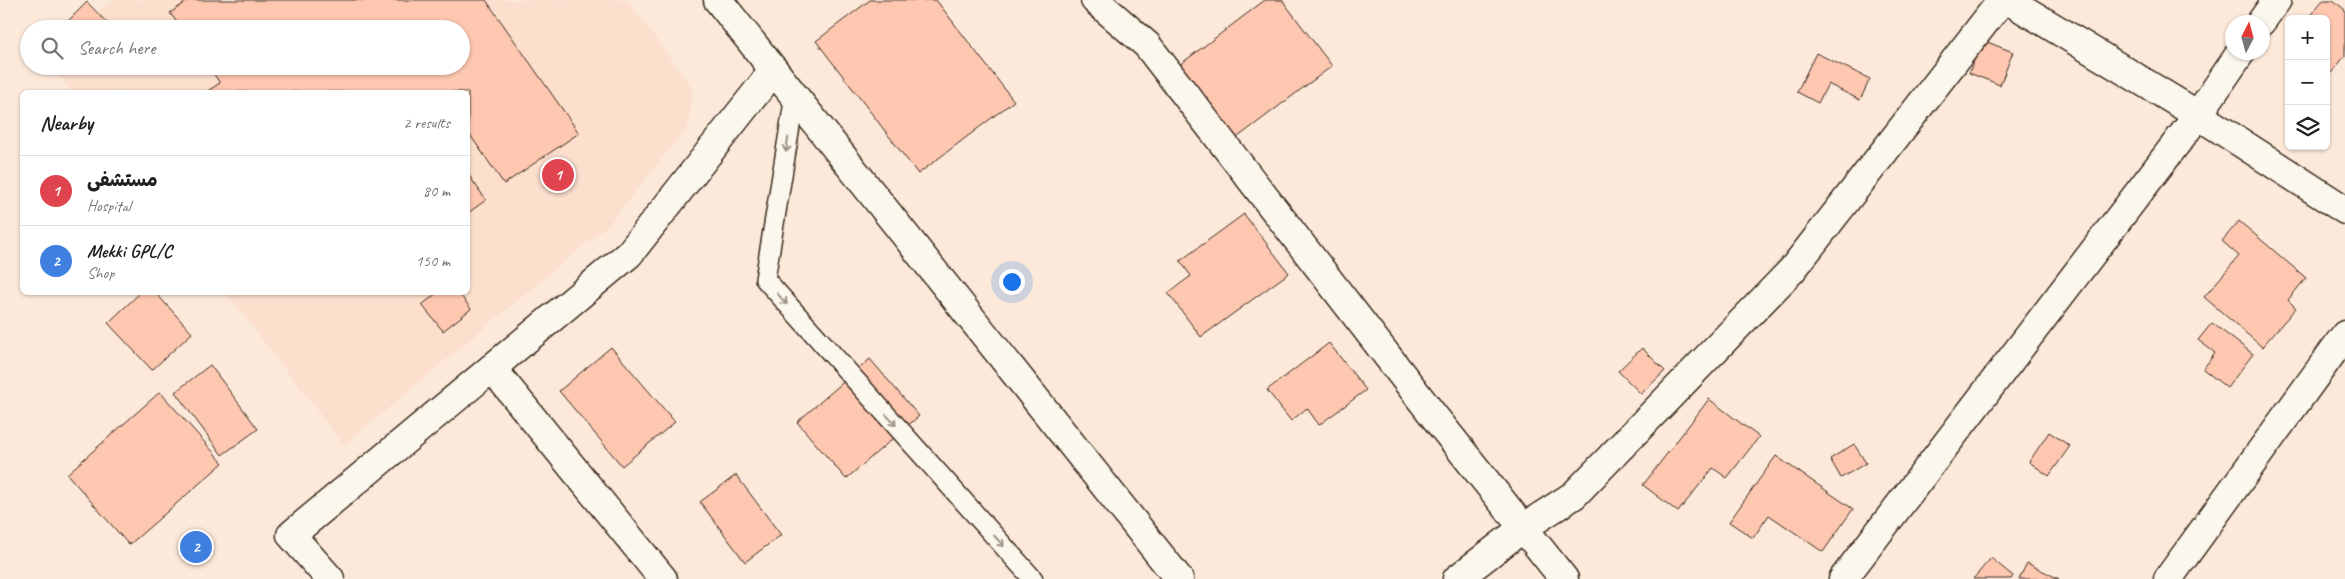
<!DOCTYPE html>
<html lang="en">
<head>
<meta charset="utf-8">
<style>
	body { margin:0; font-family:Caveat,"Playpen Sans Arabic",sans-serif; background:#f6f6f6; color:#202124 }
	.controls { position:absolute; right:15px; top:15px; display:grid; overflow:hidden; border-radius:8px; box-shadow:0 1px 4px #0004 }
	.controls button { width:45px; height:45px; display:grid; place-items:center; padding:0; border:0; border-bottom:1px solid #e0e0e0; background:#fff; color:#202124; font:25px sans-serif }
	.compass { position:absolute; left:2225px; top:15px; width:45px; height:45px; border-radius:50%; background:#fff; box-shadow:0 1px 4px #0004; rotate:6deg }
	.you { position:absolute; left:1011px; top:281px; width:18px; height:18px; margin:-12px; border:4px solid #fff; border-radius:50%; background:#1a73e8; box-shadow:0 0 0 8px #1a73e833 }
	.badge { display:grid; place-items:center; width:32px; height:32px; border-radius:50%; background:#7c3aed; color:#fff; font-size:16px; font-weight:700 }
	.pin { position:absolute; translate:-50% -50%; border:2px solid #fff; box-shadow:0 1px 5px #0006 }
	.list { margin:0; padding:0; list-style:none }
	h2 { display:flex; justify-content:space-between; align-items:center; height:65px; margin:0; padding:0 20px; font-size:21px }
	h2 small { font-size:16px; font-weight:400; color:#757577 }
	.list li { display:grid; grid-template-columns:32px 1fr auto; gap:15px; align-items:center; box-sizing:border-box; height:70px; padding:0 20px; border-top:1px solid #e0e0e0 }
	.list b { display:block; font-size:19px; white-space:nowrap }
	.list p { margin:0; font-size:16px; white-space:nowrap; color:#757577 }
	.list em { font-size:16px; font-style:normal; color:#757577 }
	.icon { flex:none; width:28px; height:28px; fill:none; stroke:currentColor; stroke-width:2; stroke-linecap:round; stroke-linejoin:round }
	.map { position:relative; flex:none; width:2345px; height:579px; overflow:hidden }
	.search { position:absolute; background:#fff; box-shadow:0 1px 4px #0004; left:20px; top:20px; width:450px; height:55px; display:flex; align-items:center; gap:12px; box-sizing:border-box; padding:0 18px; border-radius:28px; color:#757577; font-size:19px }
	.panel { position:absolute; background:#fff; box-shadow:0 1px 4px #0004; left:20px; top:90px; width:450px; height:205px; border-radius:8px }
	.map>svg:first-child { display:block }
	.built { fill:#fcdfcd }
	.building { fill:#fdc7b0; stroke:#3b2a1e }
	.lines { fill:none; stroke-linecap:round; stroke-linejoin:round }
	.lane-casing { stroke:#3b2a1e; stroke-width:22 }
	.street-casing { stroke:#3b2a1e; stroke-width:31 }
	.primary-casing { stroke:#3b2a1e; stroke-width:31 }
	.lane { stroke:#fbf7ec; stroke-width:19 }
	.street { stroke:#fbf7ec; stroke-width:28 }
	.primary { stroke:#fbf7ec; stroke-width:28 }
	.oneway { stroke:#9b9085 }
</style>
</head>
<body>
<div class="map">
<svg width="2345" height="579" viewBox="0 0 2345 579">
	<rect width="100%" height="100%" fill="#fce9da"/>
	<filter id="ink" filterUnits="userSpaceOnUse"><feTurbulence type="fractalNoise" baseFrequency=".02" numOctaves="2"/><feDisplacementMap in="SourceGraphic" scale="10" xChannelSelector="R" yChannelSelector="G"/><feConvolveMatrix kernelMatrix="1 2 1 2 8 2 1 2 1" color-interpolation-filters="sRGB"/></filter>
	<g filter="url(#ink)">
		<path class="built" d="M113,0H627L693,89L688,126L609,224L344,445L226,293L468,292V92H72L52,66H461V29H76Z"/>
		<g class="building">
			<path d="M189,0H486L579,133L504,184L468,132V92H206L220,83L208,66H461V29H182L170,13Z"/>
			<path d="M870,0H936L1014,101L918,174L816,41Z"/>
			<path d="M1265,0H1282L1332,66L1234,140L1178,66Z"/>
			<path d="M2323,0H2333L2345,10V56L2328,77L2326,19H2307Z"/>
			<path d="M87,2L111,27L109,29H60Z"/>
			<path d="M1982,40L2013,52L2000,85L1969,73Z"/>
			<path d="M1816,53L1870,79L1860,100L1828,84L1818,103L1797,92Z"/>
			<path d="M52,66H71L62,76Z"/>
			<path d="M468,174L486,200L468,213Z"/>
			<path d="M1244,214L1289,273L1201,337L1168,293L1191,276L1180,261Z"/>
			<path d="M2239,221L2306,278L2288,300L2296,308L2262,347L2204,297L2239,256L2222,241Z"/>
			<path d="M141,292H155L192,333L152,370L108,323Z"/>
			<path d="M438,292H458L471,309L443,331L422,305Z"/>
			<path d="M2212,323L2253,354L2227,388L2203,369L2215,353L2198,340Z"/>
			<path d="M1329,343L1366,390L1319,425L1307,408L1291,421L1267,390Z"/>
			<path d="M611,347L675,422L622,466L559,391Z"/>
			<path d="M1642,348L1665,371L1641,394L1618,371Z"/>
			<path d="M870,359L919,416L846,479L797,422Z"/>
			<path d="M210,365L258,429L222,455L175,392Z"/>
			<path d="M160,392L223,463L129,545L67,474Z"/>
			<path d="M1709,399L1759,437L1727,478L1713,468L1678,512L1643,485Z"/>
			<path d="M2049,432L2070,446L2049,476L2029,462Z"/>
			<path d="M1854,444L1866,463L1841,478L1830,459Z"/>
			<path d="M1776,456L1853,509L1823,552L1769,515L1753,538L1729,522Z"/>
			<path d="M736,475L781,535L745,562L700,502Z"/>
			<path d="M1991,558L2013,576L2011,579H1973Z"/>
			<path d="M2027,563L2059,579H2019Z"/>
		</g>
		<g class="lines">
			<defs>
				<path id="lane" d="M795,96L765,279L1033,579"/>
				<g id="street">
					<path d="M1095,0L1147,45L1433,415L1564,579"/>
					<path d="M2008,0L2198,115L2345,210"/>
					<path d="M2261,22L2277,0"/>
					<path d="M492,368L663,579"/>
					<path d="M330,579L291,535L629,254L774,70"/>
					<path d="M1457,579L1523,528L1574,495L1792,270L2002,0"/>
					<path d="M1843,579L2198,115L2241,52"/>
					<path d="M2168,579L2345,335"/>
				</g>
				<path id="primary" d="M718,0L1179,579"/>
			</defs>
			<use href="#lane" class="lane-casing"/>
			<use href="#street" class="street-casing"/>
			<use href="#primary" class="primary-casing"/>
			<use href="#lane" class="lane"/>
			<use href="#street" class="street"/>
			<use href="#primary" class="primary"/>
		</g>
		<defs><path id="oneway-shaft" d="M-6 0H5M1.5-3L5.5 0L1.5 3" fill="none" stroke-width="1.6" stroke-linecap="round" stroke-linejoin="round" transform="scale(1.25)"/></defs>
		<g class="oneway">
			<use href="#oneway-shaft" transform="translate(787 145) rotate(99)"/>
			<use href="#oneway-shaft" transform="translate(782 299) rotate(48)"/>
			<use href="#oneway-shaft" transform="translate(891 420) rotate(48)"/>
			<use href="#oneway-shaft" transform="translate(999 541) rotate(48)"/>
		</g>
	</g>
</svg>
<div class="controls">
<button>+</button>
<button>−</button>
<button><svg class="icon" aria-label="layers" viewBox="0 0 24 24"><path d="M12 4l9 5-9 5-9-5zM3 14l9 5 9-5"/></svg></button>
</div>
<svg class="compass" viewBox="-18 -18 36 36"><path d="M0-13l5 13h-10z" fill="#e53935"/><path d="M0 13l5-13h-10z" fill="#757577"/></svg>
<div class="you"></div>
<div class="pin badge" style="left:558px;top:175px;background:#e0444e">1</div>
<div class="pin badge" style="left:196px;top:547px;background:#3f7fe0">2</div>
<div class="search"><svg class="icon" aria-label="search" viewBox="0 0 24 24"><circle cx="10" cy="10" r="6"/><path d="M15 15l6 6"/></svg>Search here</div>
<section class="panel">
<h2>Nearby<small>2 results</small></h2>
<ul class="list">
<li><span class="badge" style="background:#e0444e">1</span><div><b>مستشفى</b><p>Hospital</p></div><em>80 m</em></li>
<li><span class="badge" style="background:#3f7fe0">2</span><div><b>Mekki GPL/C</b><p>Shop</p></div><em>150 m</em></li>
</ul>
</section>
</div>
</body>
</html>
